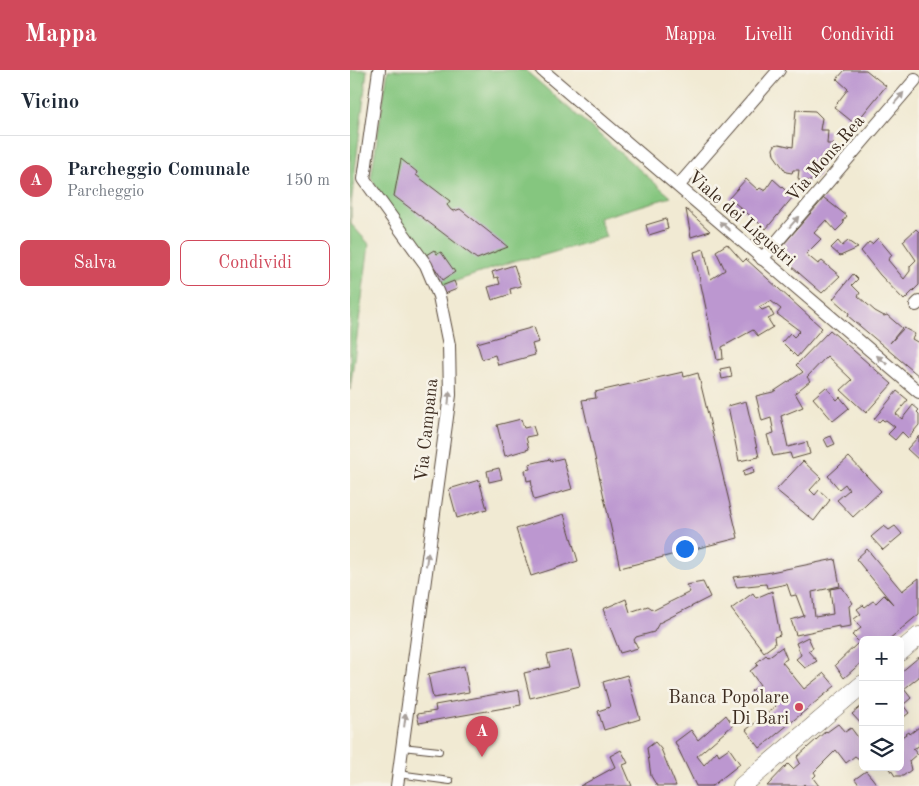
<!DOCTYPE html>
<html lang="it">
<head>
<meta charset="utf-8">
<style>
	body { margin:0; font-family:"Old Standard TT",serif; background:#f6f6f7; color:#1f2937 }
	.controls { position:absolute; right:15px; bottom:15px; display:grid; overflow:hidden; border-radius:8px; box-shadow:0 5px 20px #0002 }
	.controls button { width:45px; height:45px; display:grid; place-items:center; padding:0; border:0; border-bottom:1px solid #e0e1e3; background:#fff; color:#1f2937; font:25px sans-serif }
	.you { position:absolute; left:334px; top:478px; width:18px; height:18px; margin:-12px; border:4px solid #fff; border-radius:50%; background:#1a73e8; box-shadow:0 0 0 8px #1a73e833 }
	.badge { display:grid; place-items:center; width:32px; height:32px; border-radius:50%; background:#d1495b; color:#fff; font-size:16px; font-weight:700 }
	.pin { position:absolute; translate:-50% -41px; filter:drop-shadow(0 1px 2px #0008) }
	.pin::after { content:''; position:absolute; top:26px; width:18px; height:15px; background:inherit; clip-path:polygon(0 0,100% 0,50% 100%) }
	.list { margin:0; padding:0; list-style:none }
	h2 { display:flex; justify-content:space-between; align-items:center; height:65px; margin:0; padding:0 20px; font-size:21px }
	h2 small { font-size:16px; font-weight:400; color:#747a83 }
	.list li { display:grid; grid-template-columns:32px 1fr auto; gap:15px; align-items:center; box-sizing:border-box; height:90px; padding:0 20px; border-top:1px solid #e0e1e3 }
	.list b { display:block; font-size:19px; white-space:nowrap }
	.list p { margin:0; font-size:16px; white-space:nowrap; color:#747a83 }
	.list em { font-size:16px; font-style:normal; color:#747a83 }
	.actions { display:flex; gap:10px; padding:15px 20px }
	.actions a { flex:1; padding:11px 0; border:1px solid #d1495b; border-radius:8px; text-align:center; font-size:18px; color:#d1495b }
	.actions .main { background:#d1495b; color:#fff }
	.icon { flex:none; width:28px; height:28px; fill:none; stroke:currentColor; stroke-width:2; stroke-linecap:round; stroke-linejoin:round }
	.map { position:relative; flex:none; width:569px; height:716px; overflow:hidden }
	header { display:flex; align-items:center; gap:30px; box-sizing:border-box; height:70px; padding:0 25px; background:#d1495b; color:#fff }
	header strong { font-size:24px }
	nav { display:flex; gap:28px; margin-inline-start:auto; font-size:18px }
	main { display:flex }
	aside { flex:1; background:#fff }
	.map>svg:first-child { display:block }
	.green { fill:#85c67f; stroke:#60784e }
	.building { fill:#bc97d0 }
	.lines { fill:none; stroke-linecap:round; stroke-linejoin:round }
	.lane-casing { stroke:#564739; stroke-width:8 }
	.street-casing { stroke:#564739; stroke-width:14 }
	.secondary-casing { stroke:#564739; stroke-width:19 }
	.lane { stroke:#fff; stroke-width:6 }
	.street { stroke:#fff; stroke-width:12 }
	.secondary { stroke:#fff; stroke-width:18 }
	.oneway { fill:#a79f9a }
	.poi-dot { fill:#d1495b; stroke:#f7f3e8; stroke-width:2 }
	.labels { text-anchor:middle; stroke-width:5; stroke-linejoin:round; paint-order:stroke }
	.street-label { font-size:18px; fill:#3b2a1e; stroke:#f7f3e8 }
	.poi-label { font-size:18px; fill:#3b2a1e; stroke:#f7f3e8; text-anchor:end }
</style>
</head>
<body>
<header>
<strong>Mappa</strong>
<nav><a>Mappa</a><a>Livelli</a><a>Condividi</a></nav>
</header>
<main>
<aside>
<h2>Vicino<small></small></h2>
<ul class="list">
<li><span class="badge">A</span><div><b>Parcheggio Comunale</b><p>Parcheggio</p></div><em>150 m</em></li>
</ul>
<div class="actions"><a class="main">Salva</a><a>Condividi</a></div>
</aside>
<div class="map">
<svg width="569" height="716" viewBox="0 0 569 716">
	<rect width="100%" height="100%" fill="#f7f3e8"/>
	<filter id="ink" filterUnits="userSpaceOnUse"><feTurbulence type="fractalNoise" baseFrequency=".02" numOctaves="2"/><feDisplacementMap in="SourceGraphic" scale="10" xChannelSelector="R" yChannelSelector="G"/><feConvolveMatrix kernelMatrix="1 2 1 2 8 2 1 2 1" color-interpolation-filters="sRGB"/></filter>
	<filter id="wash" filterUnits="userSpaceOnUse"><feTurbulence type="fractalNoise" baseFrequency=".0096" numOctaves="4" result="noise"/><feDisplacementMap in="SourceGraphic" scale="20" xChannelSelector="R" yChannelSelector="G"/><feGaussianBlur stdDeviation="1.12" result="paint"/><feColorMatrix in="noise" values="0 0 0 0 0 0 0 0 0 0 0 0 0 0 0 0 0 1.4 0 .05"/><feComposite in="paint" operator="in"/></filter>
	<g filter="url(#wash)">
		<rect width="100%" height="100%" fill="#f1ead3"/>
		<g class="green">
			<path d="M0,0H17L1,135V154L19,174L0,320Z"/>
			<path d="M38,0H175L321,127L249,148L256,167L184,188L170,189L89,217L21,108Z"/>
		</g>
		<g id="blocks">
			<g class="building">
				<path d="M495,0H516L536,16L505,54L484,37L498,19L487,9Z"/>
				<path d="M446,40L465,41L472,48L470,60H478L477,74H484V86H471L469,106L461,111H450L448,108L449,100H443L442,103L436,102L424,85L423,79L425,75L429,74L443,77Z"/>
				<path d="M51,89L67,102L66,105L100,131L97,135L101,140L104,141L110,139L158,177L127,189L44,126Z"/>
				<path d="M396,109L408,120L410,118L415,121L423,109L443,127L416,159L379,128Z"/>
				<path d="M474,128L497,146L493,151L494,153L486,161L476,150L464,163L471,169L456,184L468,194L472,191L490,206L472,223L426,183Z"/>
				<path d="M336,139L360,161L341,167Z"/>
				<path d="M316,149L318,159L299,165L296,155Z"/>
				<path d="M566,159L569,162V215L554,230L530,205L511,181L519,172L522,174L528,168L542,185L538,190L554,209L560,201V196L566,190L553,171Z"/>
				<path d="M488,171L492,176L498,171L508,178L490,186L481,178Z"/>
				<path d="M377,174L393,192L396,189L472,258L447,287L432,272L440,263L444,267L450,261L427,244L431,239L421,231L409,237L412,240L419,237L424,246L418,249L423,257L408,266L403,260L372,277L373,289L367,290L344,182L354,179L361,209L375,200L366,181Z"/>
				<path d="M84,180L87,184L91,182L105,202L93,210L76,185Z"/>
				<path d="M164,195L171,216L160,219L161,224L142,230L138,217L150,214L148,207L144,208L142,202Z"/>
				<path d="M503,204L508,209L502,215L510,223L508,226L525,241L534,246L537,245L552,258L540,273L554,258L565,264L562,269L569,273V306L498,246L499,243L483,229Z"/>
				<path d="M104,211L107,219L92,225L89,217Z"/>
				<path d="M184,257L189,272L182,274L185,285L148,295L145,285L132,289L127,273Z"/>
				<path d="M480,260L542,314L516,343L491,320L502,310L477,286L457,307L460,311L445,323L453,337L431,346L438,377L457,372L460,384L442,389L440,383L423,386L417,365L424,363L421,348L412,351L406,326L423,322L453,302L446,295Z"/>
				<path d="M380,297L382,307L372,309L370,299Z"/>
				<path d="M333,302L334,307L348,303L388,468L270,498L232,330L246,328L245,322Z"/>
				<path d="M476,317L487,330L490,327L499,338L483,351L463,328Z"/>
				<path d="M547,321L558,330L546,344L552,349L563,335L569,340L567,342L569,344V355L558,368L552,362L545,370L538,364L545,357L536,350L534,351L532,349L529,352L524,349Z"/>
				<path d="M396,331L409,387L389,391L378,336Z"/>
				<path d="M171,349L174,358L183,356L186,365L176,367L179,379L155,386L147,355Z"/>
				<path d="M481,366L485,374L478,377L474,369Z"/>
				<path d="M569,366V390L557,379Z"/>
				<path d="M499,387L531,421L503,447L487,430L499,420L495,414L489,419L478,406Z"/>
				<path d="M213,388L222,419L184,430L181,418L182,416L181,410L177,411L175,400L180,399L179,394L200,389L201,391Z"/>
				<path d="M453,391L471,408L460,420L465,425L469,420L480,430L464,451L426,420Z"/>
				<path d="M403,397L404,403L394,406L393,401Z"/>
				<path d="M149,398L152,409L139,412L137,401Z"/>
				<path d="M129,410L137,439L107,448L99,419Z"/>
				<path d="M214,444L228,491L181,506L166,459Z"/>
				<path d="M534,456L539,460L545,456L552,464L533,480L521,467Z"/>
				<path d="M517,479L552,521L569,508V544L538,570H513V591L494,608L485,595L509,572L502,565L511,558L504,549L511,544L507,539L513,535L515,537L523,531L526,533L534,525L543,534L506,489Z"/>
				<path d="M485,489L490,516L462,522L465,547L483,544L480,519L492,517L503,533L499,536L501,556L489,558V556L446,565L441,550L454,546L446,525L441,526L437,514L417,518L416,514L387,517L383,507L416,503Z"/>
				<path d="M353,512L360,527L309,553L304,562L286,567L284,570L288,578L270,583L253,539L276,529L280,542L298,536L304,540L340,522L336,515Z"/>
				<path d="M422,521L430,565L424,567L425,574L414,582L381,539L403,523L406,528Z"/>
				<path d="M458,567L463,578L458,581L467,591L455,598L446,589L451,585L446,573Z"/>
				<path d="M432,577L437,589L432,592L454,619L474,603L485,616L410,678L396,660L426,636L419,626L410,634L401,621L410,615L400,601L408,595L406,593L416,585L418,587Z"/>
				<path d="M221,580L230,616L180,628L174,603L200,597L197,585Z"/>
				<path d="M569,587V607L554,619L561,628L553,635L559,643L550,650V603Z"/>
				<path d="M114,596L119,622L83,628L78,604Z"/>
				<path d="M277,605L290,649L254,660L248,641L260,637L253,612Z"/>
				<path d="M169,620L171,635L69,653L67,644L86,641L85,635Z"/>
				<path d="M513,635V656L502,644Z"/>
				<path d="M376,645L383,655L347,686L354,695L367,681L369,685L379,678L390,694L362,716H346L325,672L341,660L348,670Z"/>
				<path d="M488,654L495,662L501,658L513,674V692L505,686L496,693L486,680L464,702L466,705L463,708L469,716H456L454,714L452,716H417L438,694L443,699L450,693L447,687L476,661L477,662Z"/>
				<path d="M569,657V676L563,679L567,684L559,691L561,700L553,706H545L539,697H550V668L559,662L560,664Z"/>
				<path d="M305,672L311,679L326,716H307L301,706L297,678Z"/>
				<path d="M271,680L278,693L273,695L282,716H230L265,697L260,686Z"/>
				<path d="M516,701L522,708L528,716H510L505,709Z"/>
			</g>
		</g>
	</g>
	<g filter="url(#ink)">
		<use href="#blocks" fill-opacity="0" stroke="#564739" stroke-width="1"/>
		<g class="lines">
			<defs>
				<g id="lane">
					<path d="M52,677L89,681"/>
					<path d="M48,704L100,711"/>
				</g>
				<g id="street">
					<path d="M29,0L14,109L76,195L89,226L99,275L100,325L47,716"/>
					<path d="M192,0L569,322"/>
					<path d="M329,115L429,0"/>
					<path d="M412,189L565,10"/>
					<path d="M566,235L569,232"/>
				</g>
				<g id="secondary">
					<path d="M550,582L569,566"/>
					<path d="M392,716L513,614"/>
				</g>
			</defs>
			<use href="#lane" class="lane-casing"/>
			<use href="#street" class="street-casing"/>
			<use href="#secondary" class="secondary-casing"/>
			<use href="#lane" class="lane"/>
			<use href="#street" class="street"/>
			<use href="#secondary" class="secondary"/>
		</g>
		<defs><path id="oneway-solid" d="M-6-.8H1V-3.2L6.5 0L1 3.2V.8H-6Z" transform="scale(1.25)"/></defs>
		<g class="oneway">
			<use href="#oneway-solid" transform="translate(549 28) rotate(-49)"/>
			<use href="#oneway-solid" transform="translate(444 152) rotate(-49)"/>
			<use href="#oneway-solid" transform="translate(375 156) rotate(-139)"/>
			<use href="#oneway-solid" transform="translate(532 290) rotate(-140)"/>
			<use href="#oneway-solid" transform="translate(99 328) rotate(-85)"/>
			<use href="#oneway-solid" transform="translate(77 489) rotate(-82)"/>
			<use href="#oneway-solid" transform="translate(55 650) rotate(-83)"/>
		</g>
	</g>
	<circle class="poi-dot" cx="449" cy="637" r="5"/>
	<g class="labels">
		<g class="street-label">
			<text transform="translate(475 88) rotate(-49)" y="6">Via Mons.Rea</text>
			<text transform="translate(392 148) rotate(41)" y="6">Viale dei Ligustri</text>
			<text transform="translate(76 360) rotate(-84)" y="6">Via Campana</text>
		</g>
		<g class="poi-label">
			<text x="439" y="633">Banca Popolare<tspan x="439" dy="21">Di Bari</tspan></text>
		</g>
	</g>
</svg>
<div class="controls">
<button>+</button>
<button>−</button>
<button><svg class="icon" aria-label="layers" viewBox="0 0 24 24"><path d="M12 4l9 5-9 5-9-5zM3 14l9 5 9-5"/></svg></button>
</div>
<div class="you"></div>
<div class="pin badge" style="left:132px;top:687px">A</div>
</div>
</main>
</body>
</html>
